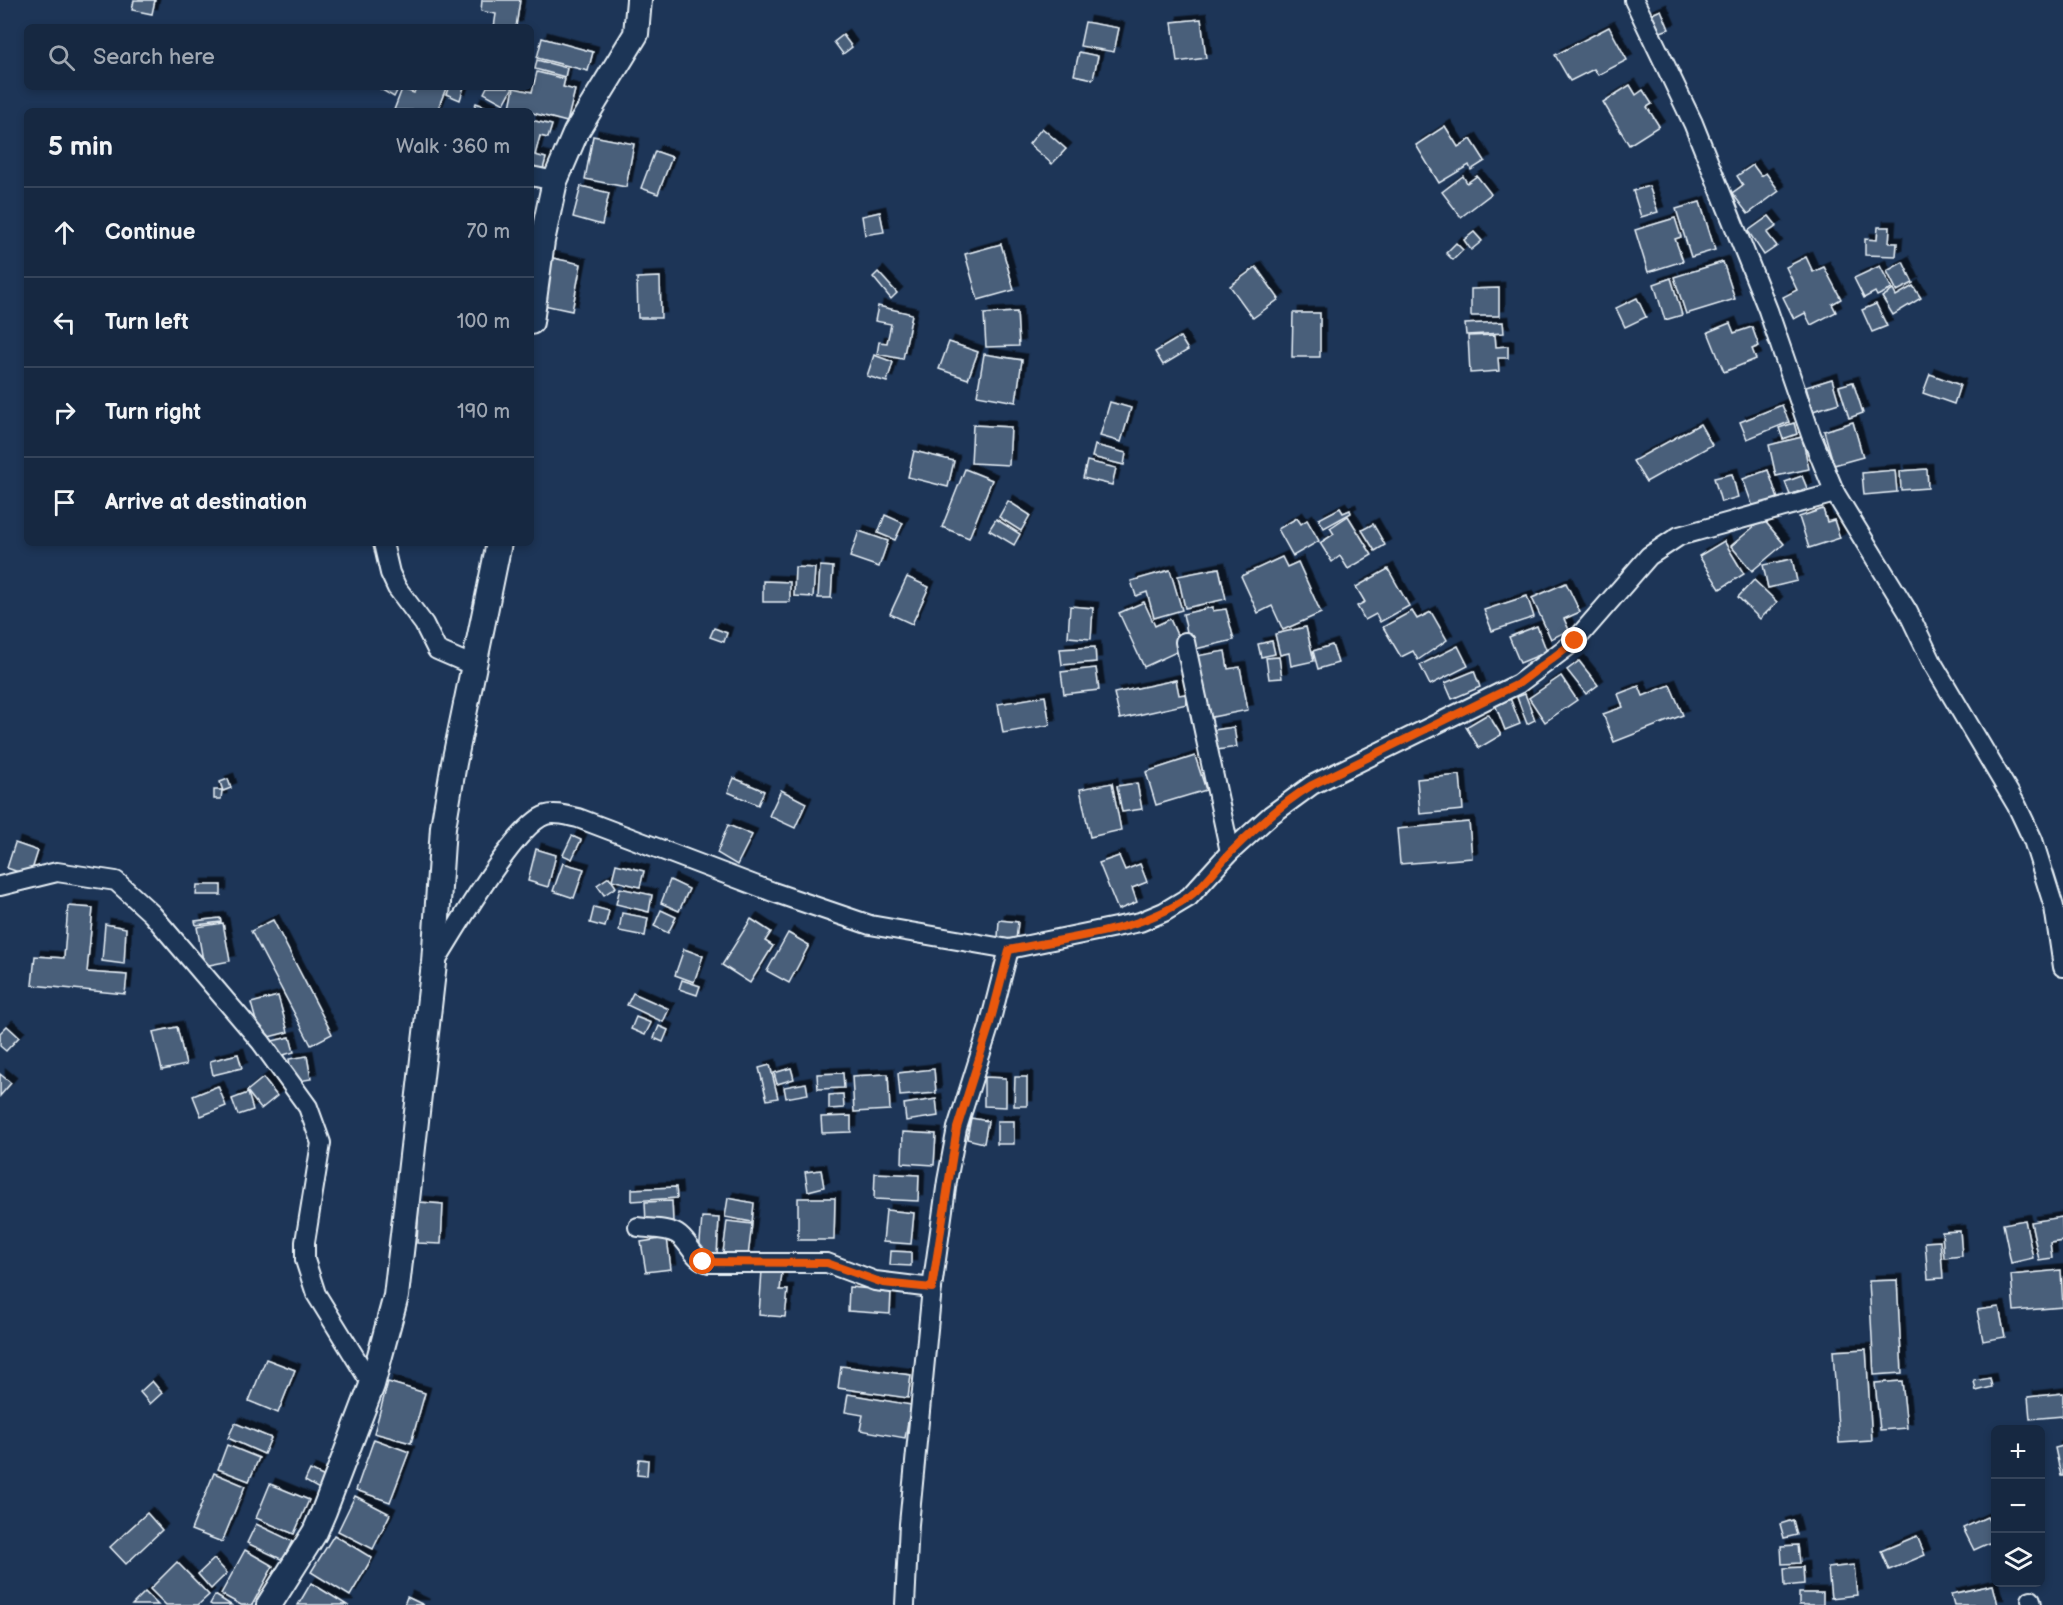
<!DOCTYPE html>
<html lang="en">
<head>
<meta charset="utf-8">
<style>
	body { margin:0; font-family:"Balsamiq Sans",sans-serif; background:#23344c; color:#f1f3f6 }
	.controls { position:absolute; right:18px; bottom:18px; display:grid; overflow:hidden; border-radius:9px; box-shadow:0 3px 9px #0003 }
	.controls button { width:54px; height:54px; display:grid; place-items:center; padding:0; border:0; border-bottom:2px solid #35445a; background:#162841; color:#f1f3f6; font:30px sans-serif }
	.stop { position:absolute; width:18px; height:18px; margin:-14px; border:4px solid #ea580c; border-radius:50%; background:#fff }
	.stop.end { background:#ea580c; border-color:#fff; box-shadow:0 2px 6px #0008 }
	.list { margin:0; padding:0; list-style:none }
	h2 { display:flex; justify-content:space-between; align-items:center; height:78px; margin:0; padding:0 24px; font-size:26px }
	h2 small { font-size:20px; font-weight:400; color:#9ea6b1 }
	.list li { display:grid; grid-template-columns:39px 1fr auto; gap:18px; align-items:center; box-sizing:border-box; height:90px; padding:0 24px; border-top:2px solid #35445a }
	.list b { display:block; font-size:22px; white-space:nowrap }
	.list em { font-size:20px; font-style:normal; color:#9ea6b1 }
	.icon { flex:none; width:33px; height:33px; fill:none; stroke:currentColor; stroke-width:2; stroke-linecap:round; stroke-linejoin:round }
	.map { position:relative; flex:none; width:2063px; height:1605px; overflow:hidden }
	.search { position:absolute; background:#162841; box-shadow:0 3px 9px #0003; left:24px; top:24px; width:510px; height:66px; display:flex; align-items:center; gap:15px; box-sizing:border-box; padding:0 21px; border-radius:9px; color:#9ea6b1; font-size:22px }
	.panel { position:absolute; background:#162841; box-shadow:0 3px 9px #0003; left:24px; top:108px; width:510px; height:438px; border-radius:9px }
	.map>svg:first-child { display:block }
	.building { fill:#495e7a; stroke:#e8f1f8; stroke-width:1.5; filter:url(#shadow) }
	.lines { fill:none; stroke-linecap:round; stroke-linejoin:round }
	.minor-casing { stroke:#e8f1f8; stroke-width:22 }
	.tertiary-casing { stroke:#e8f1f8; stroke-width:28 }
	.minor { stroke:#1d3557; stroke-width:18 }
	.tertiary { stroke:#1d3557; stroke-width:24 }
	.route { stroke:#ea580c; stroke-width:8 }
</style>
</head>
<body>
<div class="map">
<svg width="2063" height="1605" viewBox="0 0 2063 1605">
	<defs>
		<filter id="shadow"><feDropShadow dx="5.5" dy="-5.5" stdDeviation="0" flood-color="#0009"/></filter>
	</defs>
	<rect width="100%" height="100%" fill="#1d3557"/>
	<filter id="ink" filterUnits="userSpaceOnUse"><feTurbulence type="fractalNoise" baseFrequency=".0167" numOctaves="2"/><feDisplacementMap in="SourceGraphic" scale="12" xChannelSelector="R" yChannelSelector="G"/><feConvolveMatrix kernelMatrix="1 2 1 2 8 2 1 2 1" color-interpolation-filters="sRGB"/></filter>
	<g filter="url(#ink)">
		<g class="building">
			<path d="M134,0H155L152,14L132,10Z"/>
			<path d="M482,0H520L516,27H494L496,14L481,11Z"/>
			<path d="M1661,10L1669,29L1652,35L1645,17Z"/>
			<path d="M1201,19L1206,58L1177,62L1172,22Z"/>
			<path d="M1085,22L1119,28L1114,52L1080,46Z"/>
			<path d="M1609,27L1627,60L1598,75L1594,69L1570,81L1555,55Z"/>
			<path d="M843,35L852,47L843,54L834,42Z"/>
			<path d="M542,38L593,52L588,71L537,58Z"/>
			<path d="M1079,52L1098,56L1093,79L1074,75Z"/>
			<path d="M537,60L567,68L565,77L535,69Z"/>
			<path d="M537,72L565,79L563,87L575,90L567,122L510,107L514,88L532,92Z"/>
			<path d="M1630,85L1636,95L1643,90L1652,104L1647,107L1659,126L1629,145L1603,102Z"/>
			<path d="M377,87H399L394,97Z"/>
			<path d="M416,87L446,88L437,111L394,110L402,89L414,93Z"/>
			<path d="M449,87H464L460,100L446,94Z"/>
			<path d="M487,87H513L504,104L484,93Z"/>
			<path d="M476,103L492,109V111H473Z"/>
			<path d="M531,120L552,125L548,138L540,136L535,155L546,158L542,173L531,170Z"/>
			<path d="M1445,126L1458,147L1471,139L1485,161L1471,170L1469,165L1439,183L1416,145Z"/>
			<path d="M1042,128L1066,149L1052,164L1029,144Z"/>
			<path d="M593,136L634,144L626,187L585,179Z"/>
			<path d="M655,151L672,157L658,194L641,188Z"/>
			<path d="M1753,165L1761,176L1766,173L1779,191L1748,214L1732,193L1743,185L1737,176Z"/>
			<path d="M1463,176L1467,183L1477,176L1491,194L1461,217L1442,192Z"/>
			<path d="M581,186L609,193L602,225L573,217Z"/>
			<path d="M1649,186L1658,212L1641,217L1633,191Z"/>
			<path d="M1700,202L1715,250L1691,257L1676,209Z"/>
			<path d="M880,212L884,232L865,235L862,216Z"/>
			<path d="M1769,216L1777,226L1767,233L1777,246L1764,255L1748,231Z"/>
			<path d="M1675,218L1681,237L1675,239L1683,261L1648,272L1635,230Z"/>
			<path d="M1878,227H1890L1889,243H1897L1896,256L1865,255V239L1877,240Z"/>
			<path d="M1474,232L1482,241L1471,250L1464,240Z"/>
			<path d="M1456,243L1463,250L1453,260L1446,253Z"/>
			<path d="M1001,244L1014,290L978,300L965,254Z"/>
			<path d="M548,257L581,264L572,311L539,304Z"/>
			<path d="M1806,257L1813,272L1824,267L1841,299L1832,304L1836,312L1811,325L1805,313L1794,319L1783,297L1797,290L1786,267Z"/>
			<path d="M1723,262L1735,299L1686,314L1674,277Z"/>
			<path d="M1903,262L1913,283L1897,291L1887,271Z"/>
			<path d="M1880,266L1892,289L1877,296L1875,292L1864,298L1854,278Z"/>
			<path d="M1256,267L1279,299L1253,318L1230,286Z"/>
			<path d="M878,272L897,293L891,299L873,277Z"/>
			<path d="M660,277L661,318H638L637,278Z"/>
			<path d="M1671,278L1682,315L1665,320L1654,284Z"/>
			<path d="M1913,286L1921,298L1893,315L1882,297L1893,290L1896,296Z"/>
			<path d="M1499,288V316H1471V289Z"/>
			<path d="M1637,298L1646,317L1625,327L1616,308Z"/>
			<path d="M1876,304L1887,326L1872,332L1862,310Z"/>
			<path d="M878,306L912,314L903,359L877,354L879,342L887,343L891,324L875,321Z"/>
			<path d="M1017,312L1019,346L986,347L984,314Z"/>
			<path d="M1293,313H1320V357H1292Z"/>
			<path d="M1503,322L1504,333L1466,335L1465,324Z"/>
			<path d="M1730,323L1734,333L1752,327L1759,346L1752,349L1756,359L1724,372L1708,332Z"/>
			<path d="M1495,335L1496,347L1508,346V358H1498L1499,371L1470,373L1468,336Z"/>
			<path d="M1180,337L1188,350L1163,365L1155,352Z"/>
			<path d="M949,342L978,352L968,379L939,369Z"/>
			<path d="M984,354L1022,360L1016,402L977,395Z"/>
			<path d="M874,355L893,362L887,382L867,376Z"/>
			<path d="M1930,374L1960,385L1954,404L1923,393Z"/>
			<path d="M1832,379L1839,403L1813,411L1806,387Z"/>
			<path d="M1853,382L1863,413L1849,418L1839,386Z"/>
			<path d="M1110,402L1131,408L1121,442L1100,436Z"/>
			<path d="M1782,405L1789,422L1747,439L1740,422Z"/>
			<path d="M1853,422L1863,457L1834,465L1824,431Z"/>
			<path d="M1794,423L1797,434L1783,439L1779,428Z"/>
			<path d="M1700,424L1712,445L1646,482L1633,461Z"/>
			<path d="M973,425L1011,427L1009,465L971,463Z"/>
			<path d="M1802,437L1809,469L1776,476L1769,445Z"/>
			<path d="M1095,445L1126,453L1124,465L1092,457Z"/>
			<path d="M914,451L954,461L948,487L908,477Z"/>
			<path d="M1087,461L1116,468L1112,485L1083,478Z"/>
			<path d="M965,469L992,480L969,538L942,527Z"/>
			<path d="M1927,469L1928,488L1901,490L1900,471Z"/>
			<path d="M1768,470L1778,499L1753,507L1743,479Z"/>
			<path d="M1895,470L1897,492L1864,495L1862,473Z"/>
			<path d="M1732,474L1738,497L1721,502L1714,478Z"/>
			<path d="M1802,476L1807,488L1790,495L1785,482Z"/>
			<path d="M1008,501L1030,515L1021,531L999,517Z"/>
			<path d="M1340,508L1343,513L1350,510L1351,513L1324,528L1319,519Z"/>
			<path d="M1823,509L1827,522L1834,520L1840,538L1809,548L1799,517Z"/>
			<path d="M885,515L903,523L895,540L878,533Z"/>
			<path d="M1348,516L1372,555L1348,569L1340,556L1332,562L1320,543L1334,534L1330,528Z"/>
			<path d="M1297,518L1301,524L1307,520L1319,541L1293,556L1278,529Z"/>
			<path d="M996,519L1020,534L1014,545L989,530Z"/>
			<path d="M1763,519L1784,544L1752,571L1731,546Z"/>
			<path d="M1373,524L1385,545L1375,551L1362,530Z"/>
			<path d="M859,531L888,541L879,567L850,557Z"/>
			<path d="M1724,541L1744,574L1720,589L1699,556Z"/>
			<path d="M1282,557L1287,567L1298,562L1321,613L1283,630L1272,606L1258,613L1241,576Z"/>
			<path d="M1792,559L1797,581L1768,588L1763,565Z"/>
			<path d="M820,566L833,567L831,598H818Z"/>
			<path d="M795,567L815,568L813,597L794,596Z"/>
			<path d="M1219,568L1226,599L1185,608L1178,576Z"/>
			<path d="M1388,569L1409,606L1380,622L1376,614L1365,620L1357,606L1365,602L1356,587Z"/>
			<path d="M1170,570L1182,610L1154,618L1147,592L1136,596L1131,581Z"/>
			<path d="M907,577L929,587L912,624L890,614Z"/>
			<path d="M1754,580L1777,602L1760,619L1738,597Z"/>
			<path d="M763,581L790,582V602H763Z"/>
			<path d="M1566,583L1580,612L1564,619L1569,630L1551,639L1532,598Z"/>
			<path d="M1527,596L1534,617L1492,631L1484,610Z"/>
			<path d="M1144,602L1155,626L1170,619L1183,649L1144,667L1119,613Z"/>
			<path d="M1070,606L1093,608L1091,639L1068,637Z"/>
			<path d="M1213,607V611L1226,609L1234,640L1191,650L1183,614Z"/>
			<path d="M1412,611L1417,619L1431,612L1447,640L1418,660L1413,651L1401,657L1383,627Z"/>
			<path d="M1537,626L1547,652L1520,663L1509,637Z"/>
			<path d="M1306,627L1314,661L1291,666L1289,653L1280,655L1275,634Z"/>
			<path d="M714,628L727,633L724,642L710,637Z"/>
			<path d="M1272,641L1275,654L1261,657L1258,644Z"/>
			<path d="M1332,645L1338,663L1318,669L1313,651Z"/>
			<path d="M1458,646L1468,666L1430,685L1420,665Z"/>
			<path d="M1095,647L1096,662L1062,665L1060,649Z"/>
			<path d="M1225,651L1228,669L1240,667L1248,710L1207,718L1196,656Z"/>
			<path d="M1279,657L1282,678L1269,679L1266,658Z"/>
			<path d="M1579,661L1598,685L1586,694L1567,670Z"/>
			<path d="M1096,668L1099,690L1064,694L1061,672Z"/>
			<path d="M1474,671L1480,687L1452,699L1445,683Z"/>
			<path d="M1561,676L1577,700L1545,722L1529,698Z"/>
			<path d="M1176,680L1179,695L1185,694L1187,704L1120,719L1114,693Z"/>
			<path d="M1670,685L1683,715L1614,742L1603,714L1623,707L1618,694L1639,686L1643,696Z"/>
			<path d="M1525,694L1535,720L1527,724L1517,697Z"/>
			<path d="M1045,696L1050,725L1003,733L998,704Z"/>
			<path d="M1510,698L1520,724L1505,730L1495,704Z"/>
			<path d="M1488,714L1501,735L1479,748L1466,727Z"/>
			<path d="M1234,727L1237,747L1217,750L1214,730Z"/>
			<path d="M1195,756L1206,790L1156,805L1146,772Z"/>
			<path d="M1460,775L1463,810L1420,814L1417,779Z"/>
			<path d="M734,778L764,791L758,805L728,792Z"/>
			<path d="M228,779L231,788L223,791L220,782Z"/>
			<path d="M1112,783L1121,830L1090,837L1080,789Z"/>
			<path d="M1137,783L1142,809L1122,812L1117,786Z"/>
			<path d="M214,790H222L221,799H214Z"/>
			<path d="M781,790L806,803L795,828L769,816Z"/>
			<path d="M1469,822L1472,858L1400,864L1397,829Z"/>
			<path d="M728,825L752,835L737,865L717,853Z"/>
			<path d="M572,836L581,840L572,859L563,855Z"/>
			<path d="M15,843L38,851L30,876L7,868Z"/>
			<path d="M536,849L556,855L548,887L528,881Z"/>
			<path d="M1119,856L1125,870L1140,864L1147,882L1132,888L1137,902L1118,910L1099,863Z"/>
			<path d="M563,863L584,869L574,898L553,891Z"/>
			<path d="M616,864L644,871L640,887L612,880Z"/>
			<path d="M609,877L616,887L604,895L597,885Z"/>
			<path d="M670,880L689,889L679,911L661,903Z"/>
			<path d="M197,885H221V895H196Z"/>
			<path d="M620,888L652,895L649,912L616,904Z"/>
			<path d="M68,906L93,908L87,972L127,975L125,994L32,985L35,956L64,958Z"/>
			<path d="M594,907L609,911L605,927L590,923Z"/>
			<path d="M661,910L676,917L668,933L654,926Z"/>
			<path d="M622,913L648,918L645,936L619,931Z"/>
			<path d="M220,918L221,922L196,925L195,921Z"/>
			<path d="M751,919L771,932L765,941L773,946L750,983L722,965Z"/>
			<path d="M273,920L332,1034L311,1045L251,931Z"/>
			<path d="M999,920L1018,922L1016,940L998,938Z"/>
			<path d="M223,923L230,961L204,966L197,927Z"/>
			<path d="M105,924L126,928L124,964L102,961Z"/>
			<path d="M788,933L809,945L789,983L767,971Z"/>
			<path d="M684,949L703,956L694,982L675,975Z"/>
			<path d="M682,980L700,986L697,995L679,989Z"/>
			<path d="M633,993L669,1009L663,1022L627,1005Z"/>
			<path d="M278,996L288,1032L261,1039L251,1003Z"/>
			<path d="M636,1017L651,1023L645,1035L631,1029Z"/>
			<path d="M7,1026L19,1037L6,1051L0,1046V1033Z"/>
			<path d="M659,1026L668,1030L663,1042L654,1038Z"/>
			<path d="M177,1027L186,1065L162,1070L153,1032Z"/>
			<path d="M290,1037L294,1052L276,1057L272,1041Z"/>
			<path d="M238,1054L242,1068L213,1075L210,1061Z"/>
			<path d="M307,1056L311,1079L293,1082L289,1059Z"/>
			<path d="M770,1065L778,1098L767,1100L759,1068Z"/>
			<path d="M791,1068L794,1079L777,1084L774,1073Z"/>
			<path d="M934,1069L936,1093L900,1096L898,1073Z"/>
			<path d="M843,1073L844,1088L818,1089L817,1074Z"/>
			<path d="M0,1074L11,1083L0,1096Z"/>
			<path d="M888,1074L890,1110L854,1112L852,1076Z"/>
			<path d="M984,1077L1006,1078V1107L984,1106Z"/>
			<path d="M1015,1077H1027V1106H1014Z"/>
			<path d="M263,1078L277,1096L261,1109L247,1091Z"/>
			<path d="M806,1083L808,1094L786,1098L784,1087Z"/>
			<path d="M218,1086L226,1106L201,1116L193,1096Z"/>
			<path d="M248,1093L253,1110L238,1115L232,1099Z"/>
			<path d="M843,1094L844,1108L829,1109V1095Z"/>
			<path d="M936,1099L938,1116L906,1121L904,1104Z"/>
			<path d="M851,1116V1132L822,1133L821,1117Z"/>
			<path d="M971,1118L988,1121L984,1143L967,1139Z"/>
			<rect x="997" y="1121" width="17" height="23"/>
			<path d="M903,1132L936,1134L934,1165L902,1163Z"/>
			<path d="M821,1170L824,1187L808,1191L805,1172Z"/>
			<path d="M875,1173L919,1175L918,1201L874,1199Z"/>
			<path d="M676,1187L677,1198L632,1201V1189Z"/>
			<path d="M728,1198L754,1203L752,1222L725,1217Z"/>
			<path d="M798,1198H835L834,1240H798Z"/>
			<path d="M672,1201L673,1222L646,1223L645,1202Z"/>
			<path d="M419,1202L443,1204L441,1244L417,1243Z"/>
			<path d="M886,1210L914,1213L911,1244L883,1242Z"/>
			<path d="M702,1217L719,1218L717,1255L699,1254Z"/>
			<path d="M2062,1217L2063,1241L2050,1243L2052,1258L2039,1260L2031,1222Z"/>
			<path d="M2025,1220L2033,1258L2011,1263L2003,1224Z"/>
			<path d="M727,1221L752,1224L748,1256L723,1253Z"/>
			<path d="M1960,1231L1962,1256L1944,1258L1942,1232Z"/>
			<path d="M667,1238L671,1269L646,1272L641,1242Z"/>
			<path d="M1940,1241L1943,1278L1928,1279L1925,1242Z"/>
			<path d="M891,1251L911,1252V1266L890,1265Z"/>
			<path d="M762,1270L782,1272L780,1290H788L785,1317L759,1315Z"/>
			<path d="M2061,1270L2063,1307L2014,1311L2011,1275Z"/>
			<path d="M1897,1280L1902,1373L1874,1375L1869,1281Z"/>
			<path d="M849,1287L891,1291L890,1314L848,1311Z"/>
			<path d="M1999,1307L2005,1337L1983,1341L1977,1310Z"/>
			<path d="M1866,1349L1872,1441L1839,1443L1833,1351Z"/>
			<path d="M266,1359L295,1370L278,1413L249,1401Z"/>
			<path d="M841,1366L911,1375L908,1398L838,1388Z"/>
			<path d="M1990,1378L1992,1387L1976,1391L1974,1381Z"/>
			<path d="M152,1381L162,1393L150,1404L140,1392Z"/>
			<path d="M1902,1381L1907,1428L1880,1430L1875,1383Z"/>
			<path d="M388,1382L425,1393L411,1443L374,1433Z"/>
			<path d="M2063,1393V1416L2030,1419L2028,1397Z"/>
			<path d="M848,1394L911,1405L905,1438L860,1430L863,1415L845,1412Z"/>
			<path d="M235,1423L271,1438L264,1454L228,1438Z"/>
			<path d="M374,1439L409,1452L390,1502L356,1490Z"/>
			<path d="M227,1445L259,1458L249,1481L218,1469Z"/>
			<path d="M2063,1446V1476H2061L2055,1448Z"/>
			<path d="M639,1459L648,1460L647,1476L637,1475Z"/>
			<path d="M310,1470L327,1478L321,1490L305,1481Z"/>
			<path d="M214,1473L245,1486L222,1542L191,1530Z"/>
			<path d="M270,1484L309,1500L294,1534L256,1518Z"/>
			<path d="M355,1496L390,1514L373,1549L338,1531Z"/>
			<path d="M147,1513L162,1530L126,1564L110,1547Z"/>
			<path d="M1987,1517L1996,1534V1540L1974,1550L1963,1528Z"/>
			<path d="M1793,1520L1797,1535L1784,1538L1780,1524Z"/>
			<path d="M256,1524L292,1541L283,1560L247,1543Z"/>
			<path d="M334,1535L372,1558L350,1596L311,1572Z"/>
			<path d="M1917,1536L1925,1555L1889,1570L1881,1551Z"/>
			<path d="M1798,1545L1800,1563L1782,1564L1781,1546Z"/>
			<path d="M245,1550L273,1566L252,1605H241L221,1594Z"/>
			<path d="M214,1559L227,1573L211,1589L198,1574Z"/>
			<path d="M177,1562L209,1595L198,1605H166L150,1589Z"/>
			<path d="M1854,1565L1857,1595L1831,1598L1828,1568Z"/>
			<path d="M1803,1567L1804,1584L1785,1586L1784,1568Z"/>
			<path d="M311,1583L347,1605H298Z"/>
			<path d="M1993,1585L1998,1605H1954L1951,1594Z"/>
			<path d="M145,1592L158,1605H132Z"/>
			<rect x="1799" y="1593" width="24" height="12"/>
			<path d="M215,1595L231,1605H212L210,1604Z"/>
			<path d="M407,1597L424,1605H404Z"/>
		</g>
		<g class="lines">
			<defs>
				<g id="minor">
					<path d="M1634,0L1693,123L1768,310L1811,435L1835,493L1908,612L1933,664L2017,806L2033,840L2054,907L2063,967"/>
					<path d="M531,176L555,181"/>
					<path d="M383,543L390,573L397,588L424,624L437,650L474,666"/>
					<path d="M1185,642L1230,852"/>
					<path d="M0,886L57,872L116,881L152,914L261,1042L308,1107L321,1143L305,1242V1260L316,1294L372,1385"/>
					<path d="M435,962C454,932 516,824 546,815C556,812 568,816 578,818L773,892L870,925L1009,949L1140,922L1164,912L1189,897L1230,852L1271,815L1312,785L1518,684L1575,641L1649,556L1679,536L1835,493"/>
					<path d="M638,1227C649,1229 667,1228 677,1234C690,1242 692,1259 709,1263H827L875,1281L932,1288"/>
					<path d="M2031,1600L2032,1605"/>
					<path d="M905,1605L909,1524L932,1288L947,1181L957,1128L989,1027L1009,949"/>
				</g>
				<g id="tertiary">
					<path d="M531,322L542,241L555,181L576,132L636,34L639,0"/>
					<path d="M269,1605L315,1532L324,1511L372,1385L396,1296L434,963L443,827L454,763L499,543"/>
				</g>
			</defs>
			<use href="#minor" class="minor-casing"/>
			<use href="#tertiary" class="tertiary-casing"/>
			<use href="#minor" class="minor"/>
			<use href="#tertiary" class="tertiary"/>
		</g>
	</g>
	<g class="lines" filter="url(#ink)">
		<path class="route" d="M703,1262L827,1263L883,1283L932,1288L957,1128L989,1027L1009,950C1068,937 1137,933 1187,898C1205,886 1216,867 1231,852C1256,827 1282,803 1312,785L1518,684L1575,641"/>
	</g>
</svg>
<div class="controls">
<button>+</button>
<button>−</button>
<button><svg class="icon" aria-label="layers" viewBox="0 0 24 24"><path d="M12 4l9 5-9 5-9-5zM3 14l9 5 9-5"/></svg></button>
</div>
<div class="stop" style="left:703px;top:1262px"></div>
<div class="stop end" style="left:1575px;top:641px"></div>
<div class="search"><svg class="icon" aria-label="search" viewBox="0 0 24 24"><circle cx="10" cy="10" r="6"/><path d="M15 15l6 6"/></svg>Search here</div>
<section class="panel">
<h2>5 min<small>Walk · 360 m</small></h2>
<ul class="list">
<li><svg class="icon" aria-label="ahead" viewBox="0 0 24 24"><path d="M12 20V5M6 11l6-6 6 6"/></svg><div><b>Continue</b></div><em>70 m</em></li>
<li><svg class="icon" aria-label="left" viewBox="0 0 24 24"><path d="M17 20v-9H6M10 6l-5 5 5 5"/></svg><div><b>Turn left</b></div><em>100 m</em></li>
<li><svg class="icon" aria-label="right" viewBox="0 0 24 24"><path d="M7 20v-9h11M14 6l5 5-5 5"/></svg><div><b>Turn right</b></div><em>190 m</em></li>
<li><svg class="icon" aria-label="arrive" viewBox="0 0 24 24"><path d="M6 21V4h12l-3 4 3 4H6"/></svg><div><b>Arrive at destination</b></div></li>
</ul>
</section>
</div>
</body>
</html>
